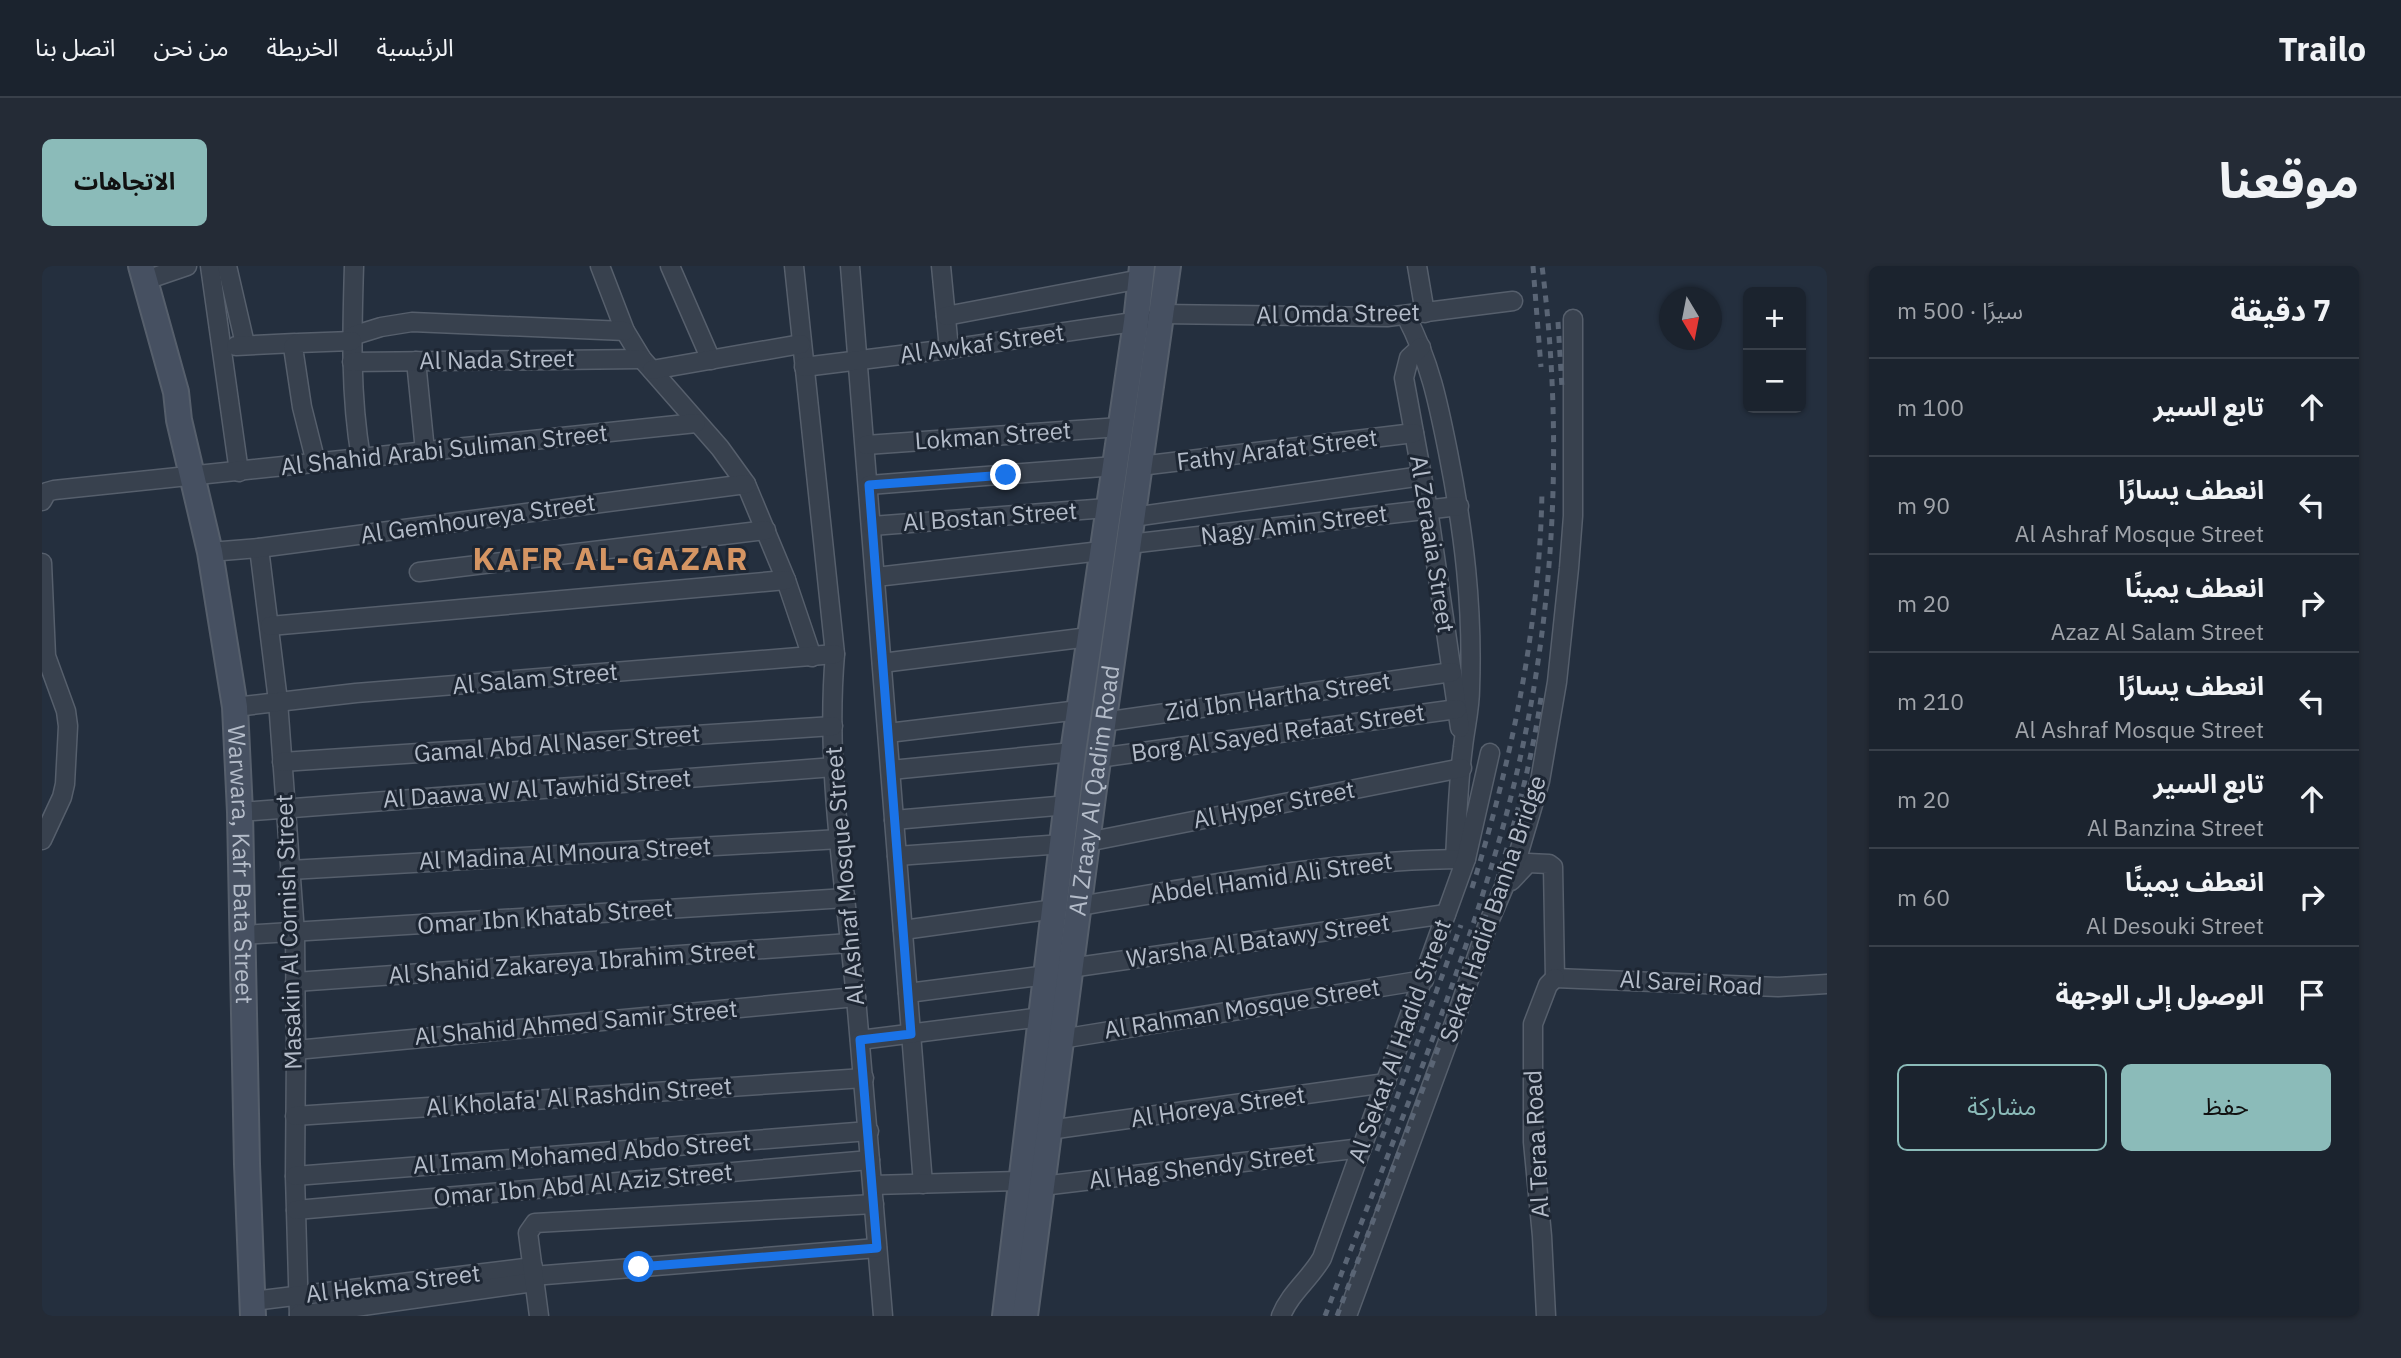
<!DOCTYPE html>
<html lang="ar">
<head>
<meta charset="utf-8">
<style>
	body { margin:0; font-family:"IBM Plex Sans","Noto Sans Arabic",sans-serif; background:#242b36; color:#f1f3f6; direction:rtl }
	.controls { position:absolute; right:21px; top:21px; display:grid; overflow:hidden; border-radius:10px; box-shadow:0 2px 5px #0004 }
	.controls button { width:63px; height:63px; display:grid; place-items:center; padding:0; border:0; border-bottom:2px solid #39404a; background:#1b232e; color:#f1f3f6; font:35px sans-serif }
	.compass { position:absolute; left:1617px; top:21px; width:63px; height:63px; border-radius:50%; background:#1b232e; box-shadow:0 2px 5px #0004; rotate:170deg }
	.stop { position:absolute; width:21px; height:21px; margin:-16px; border:5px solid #1a73e8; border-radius:50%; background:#fff }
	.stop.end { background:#1a73e8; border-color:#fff; box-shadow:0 2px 7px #0008 }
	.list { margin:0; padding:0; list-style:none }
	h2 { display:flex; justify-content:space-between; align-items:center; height:91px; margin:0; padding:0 28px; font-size:30px }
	h2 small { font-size:23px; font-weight:400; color:#a0a4aa }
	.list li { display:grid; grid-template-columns:46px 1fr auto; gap:21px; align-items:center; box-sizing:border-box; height:98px; padding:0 28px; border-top:2px solid #39404a }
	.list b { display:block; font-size:26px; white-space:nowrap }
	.list p { margin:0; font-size:23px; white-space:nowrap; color:#a0a4aa }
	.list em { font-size:23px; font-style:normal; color:#a0a4aa }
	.actions { display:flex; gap:14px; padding:21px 28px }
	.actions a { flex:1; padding:16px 0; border:2px solid #8bbbb9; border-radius:10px; text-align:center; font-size:24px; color:#8bbbb9 }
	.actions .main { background:#8bbbb9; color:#111 }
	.icon { flex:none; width:38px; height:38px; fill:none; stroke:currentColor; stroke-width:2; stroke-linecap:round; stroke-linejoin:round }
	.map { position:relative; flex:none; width:1785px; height:1050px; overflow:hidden; direction:ltr; border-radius:10px }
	header { display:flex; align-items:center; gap:42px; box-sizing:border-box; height:98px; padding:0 35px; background:#1b232e; border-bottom:2px solid #39404a }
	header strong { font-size:33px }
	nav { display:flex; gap:38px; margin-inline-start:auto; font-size:24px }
	.intro { display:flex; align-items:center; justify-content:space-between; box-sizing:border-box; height:168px; padding:0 42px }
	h1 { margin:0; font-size:49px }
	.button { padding:18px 32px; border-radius:10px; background:#8bbbb9; color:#111; font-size:24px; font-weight:700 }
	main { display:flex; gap:42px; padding:0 42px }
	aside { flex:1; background:#1b232e; border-radius:10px; box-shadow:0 2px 5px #0004 }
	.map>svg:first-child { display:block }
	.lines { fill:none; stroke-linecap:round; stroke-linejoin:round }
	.street-casing { stroke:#565f6c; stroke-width:21 }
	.secondary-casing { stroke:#565f6c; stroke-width:28 }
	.street { stroke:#38414e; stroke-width:18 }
	.secondary { stroke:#465061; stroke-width:24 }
	.rail { stroke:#5a6575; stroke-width:5; stroke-dasharray:7 7; stroke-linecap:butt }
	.route { stroke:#1a73e8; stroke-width:9 }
	.labels { text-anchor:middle; stroke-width:6; stroke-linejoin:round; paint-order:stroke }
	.street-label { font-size:24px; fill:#b4bcc9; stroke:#1d2633 }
	.district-label { font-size:32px; font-weight:bold; letter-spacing:2px; fill:#d59563; stroke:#1d2633 }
</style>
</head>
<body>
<header>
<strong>Trailo</strong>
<nav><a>الرئيسية</a><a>الخريطة</a><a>من نحن</a><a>اتصل بنا</a></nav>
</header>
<div class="intro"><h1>موقعنا</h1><a class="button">الاتجاهات</a></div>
<main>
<aside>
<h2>7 دقيقة<small>سيرًا · 500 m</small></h2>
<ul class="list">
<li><svg class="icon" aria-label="ahead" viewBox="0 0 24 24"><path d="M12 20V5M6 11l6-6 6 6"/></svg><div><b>تابع السير</b></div><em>100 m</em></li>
<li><svg class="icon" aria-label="left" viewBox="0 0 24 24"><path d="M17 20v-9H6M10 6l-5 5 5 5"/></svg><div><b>انعطف يسارًا</b><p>Al Ashraf Mosque Street</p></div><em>90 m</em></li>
<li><svg class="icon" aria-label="right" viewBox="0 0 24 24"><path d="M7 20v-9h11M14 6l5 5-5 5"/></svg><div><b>انعطف يمينًا</b><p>Azaz Al Salam Street</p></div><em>20 m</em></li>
<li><svg class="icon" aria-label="left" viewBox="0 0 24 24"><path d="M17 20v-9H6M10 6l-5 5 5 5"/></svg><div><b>انعطف يسارًا</b><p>Al Ashraf Mosque Street</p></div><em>210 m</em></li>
<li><svg class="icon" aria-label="ahead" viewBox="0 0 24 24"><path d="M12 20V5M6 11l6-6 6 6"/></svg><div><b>تابع السير</b><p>Al Banzina Street</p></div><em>20 m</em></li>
<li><svg class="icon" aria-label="right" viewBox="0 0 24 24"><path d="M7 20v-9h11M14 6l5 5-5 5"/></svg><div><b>انعطف يمينًا</b><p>Al Desouki Street</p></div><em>60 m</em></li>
<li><svg class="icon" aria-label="arrive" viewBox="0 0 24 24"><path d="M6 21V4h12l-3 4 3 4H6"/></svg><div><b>الوصول إلى الوجهة</b></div></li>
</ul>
<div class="actions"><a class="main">حفظ</a><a>مشاركة</a></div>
</aside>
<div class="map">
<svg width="1785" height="1050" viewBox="0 0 1785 1050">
	<rect width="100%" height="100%" fill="#242f3e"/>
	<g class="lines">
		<defs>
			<g id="street">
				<path d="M168,0L197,206"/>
				<path d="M185,0L203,78"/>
				<path d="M312,0C310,65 308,128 319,192"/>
				<path d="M558,0L583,65L600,93L678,182L704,218L744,314L770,391"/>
				<path d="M628,0L669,94"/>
				<path d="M752,0L793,388C783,502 803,619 814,732C824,838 832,944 841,1050"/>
				<path d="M808,0L881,918"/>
				<path d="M899,0L907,83"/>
				<path d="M1375,0L1383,47"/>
				<path d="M104,14L145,0"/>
				<path d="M1119,48L1345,51L1471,35"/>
				<path d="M904,50L1099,13"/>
				<path d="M1364,50C1388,96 1396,136 1406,186C1422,267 1431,340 1428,423C1428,443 1423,462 1421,481C1416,518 1415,556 1413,593"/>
				<path d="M310,70L339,61L370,56L583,65"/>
				<path d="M194,80L253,77"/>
				<path d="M1379,81L1367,92L1362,112L1386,243L1418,462"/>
				<path d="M374,95L383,185"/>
				<path d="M310,96L600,93"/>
				<path d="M762,101L907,83L1105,54"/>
				<path d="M610,104L759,78"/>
				<path d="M824,179L1078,161"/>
				<path d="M274,197L260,141L251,81L256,77L310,75"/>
				<path d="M1098,200L1372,167"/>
				<path d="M827,219L1073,200"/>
				<path d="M0,235L5,226L12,224L654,157"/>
				<path d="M1091,251L1380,210"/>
				<path d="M830,260L1065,242"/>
				<path d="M1087,278L1417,240"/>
				<path d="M217,282L236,435L253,667L254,784L253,910L257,1050"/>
				<path d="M168,286L217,282L704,218"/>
				<path d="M0,297L4,390L24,445L26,460L23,518L20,531L0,574"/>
				<path d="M377,306L724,264"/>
				<path d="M834,311L1059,285"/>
				<path d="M228,360L744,314"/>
				<path d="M840,397L1047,371"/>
				<path d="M193,441L314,427L793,388"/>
				<path d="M1061,456L1410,406"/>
				<path d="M846,467L1037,444"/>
				<path d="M1056,492L1415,443"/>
				<path d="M240,496L791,460"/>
				<path d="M849,504L1031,486"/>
				<path d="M198,546L792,501"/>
				<path d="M852,554L1026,539"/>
				<path d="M1045,576L1420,502"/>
				<path d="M855,590L1021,578"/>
				<path d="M248,604L798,573"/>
				<path d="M1469,615L1486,597L1507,598L1511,601L1513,712"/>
				<path d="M1036,640C1164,620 1294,593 1424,593"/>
				<path d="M861,664L1013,643"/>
				<path d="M201,669L804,632"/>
				<path d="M1028,702L1404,648"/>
				<path d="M1513,712L1736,721L1785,718"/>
				<path d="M253,716L808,677"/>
				<path d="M866,727L1005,709"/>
				<path d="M1019,773L1382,714"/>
				<path d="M818,774L1000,751"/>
				<path d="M254,784L814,731"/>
				<path d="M253,850L822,812"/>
				<path d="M1007,864L1344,817"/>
				<path d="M253,910L827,865"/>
				<path d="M831,919L980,915"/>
				<path d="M1000,920L1320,882"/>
				<path d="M254,944L828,894"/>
				<path d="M491,1010L835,982"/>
				<path d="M211,1035L491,1001"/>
				<path d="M257,1049L492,1016"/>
				<path d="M497,1050L486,967L493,957L832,938"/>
				<path d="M1239,1050C1248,1027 1268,1013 1280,992L1424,593L1448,487"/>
				<path d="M1305,1050L1405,778L1446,658L1477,586L1498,515L1515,416L1527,302L1531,250V53"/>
				<path d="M1504,1050L1500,970L1491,876V758L1506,719L1513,712"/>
			</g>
			<g id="secondary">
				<path id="s1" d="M99,0L134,126L137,154L168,286L193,441L198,546L205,898L211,1050"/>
				<path d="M963,1050L1031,486L1094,56L1100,0"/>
				<path id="s2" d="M983,1050L1052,523L1126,0"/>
			</g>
		</defs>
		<use href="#street" class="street-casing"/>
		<use href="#secondary" class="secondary-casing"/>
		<use href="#street" class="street"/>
		<use href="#secondary" class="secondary"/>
		<g class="rail">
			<path d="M1491,0L1499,101"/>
			<path d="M1516,56L1520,122"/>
			<path d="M1430,622C1470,494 1498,358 1500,224"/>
			<path d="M1428,695C1459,608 1487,517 1500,425"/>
			<path d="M1335,885L1419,659"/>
			<path d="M1283,1050C1344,891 1412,732 1459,568C1511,385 1524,188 1500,0"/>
			<path d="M1295,1050L1408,751"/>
		</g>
	</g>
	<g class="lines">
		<path class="route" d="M597,1001L835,982L818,774L869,768L827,219L964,209"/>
	</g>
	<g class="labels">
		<g class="street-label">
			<text transform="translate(1296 48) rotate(-1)" y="8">Al Omda Street</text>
			<text transform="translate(940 78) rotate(-8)" y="8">Al Awkaf Street</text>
			<text transform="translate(455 94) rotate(-1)" y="8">Al Nada Street</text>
			<text transform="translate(951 170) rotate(-4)" y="8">Lokman Street</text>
			<text transform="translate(402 184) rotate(-6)" y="8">Al Shahid Arabi Suliman Street</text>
			<text transform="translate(1235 184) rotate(-7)" y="8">Fathy Arafat Street</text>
			<text transform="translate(948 251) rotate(-4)" y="8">Al Bostan Street</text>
			<text transform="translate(436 253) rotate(-8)" y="8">Al Gemhoureya Street</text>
			<text transform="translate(1252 259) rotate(-7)" y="8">Nagy Amin Street</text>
			<text transform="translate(1390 278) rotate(81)" y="8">Al Zeraaia Street</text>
			<text transform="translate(493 413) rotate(-5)" y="8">Al Salam Street</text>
			<text transform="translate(1236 431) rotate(-8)" y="8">Zid Ibn Hartha Street</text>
			<text transform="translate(1236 467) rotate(-8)" y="8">Borg Al Sayed Refaat Street</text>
			<text transform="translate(515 478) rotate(-4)" y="8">Gamal Abd Al Naser Street</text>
			<text transform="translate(495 523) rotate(-4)" y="8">Al Daawa W Al Tawhid Street</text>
			<text dy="8" stroke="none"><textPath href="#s2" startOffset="530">Al Zraay Al Qadim Road</textPath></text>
			<text transform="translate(1232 539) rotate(-11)" y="8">Al Hyper Street</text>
			<text transform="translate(523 588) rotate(-3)" y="8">Al Madina Al Mnoura Street</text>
			<text dy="8" stroke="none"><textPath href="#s1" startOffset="609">Warwara, Kafr Bata Street</textPath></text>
			<text transform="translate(803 610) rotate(-95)" y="8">Al Ashraf Mosque Street</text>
			<text transform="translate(1229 612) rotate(-8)" y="8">Abdel Hamid Ali Street</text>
			<text transform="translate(1451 643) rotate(-71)" y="8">Sekat Hadid Banha Bridge</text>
			<text transform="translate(503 651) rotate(-4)" y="8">Omar Ibn Khatab Street</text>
			<text transform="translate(247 666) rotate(-92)" y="8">Masakin Al Cornish Street</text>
			<text transform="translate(1216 675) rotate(-8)" y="8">Warsha Al Batawy Street</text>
			<text transform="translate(530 697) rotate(-4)" y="8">Al Shahid Zakareya Ibrahim Street</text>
			<text transform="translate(1649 717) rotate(3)" y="8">Al Sarei Road</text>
			<text transform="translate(1200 743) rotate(-9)" y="8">Al Rahman Mosque Street</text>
			<text transform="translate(534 757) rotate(-5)" y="8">Al Shahid Ahmed Samir Street</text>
			<text transform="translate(1358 775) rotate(-70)" y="8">Al Sekat Al Hadid Street</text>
			<text transform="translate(537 831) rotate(-4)" y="8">Al Kholafa' Al Rashdin Street</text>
			<text transform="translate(1176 841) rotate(-8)" y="8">Al Horeya Street</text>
			<text transform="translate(1495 878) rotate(-93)" y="8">Al Teraa Road</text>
			<text transform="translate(540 888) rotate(-4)" y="8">Al Imam Mohamed Abdo Street</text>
			<text transform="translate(1160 901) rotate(-7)" y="8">Al Hag Shendy Street</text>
			<text transform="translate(541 919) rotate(-5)" y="8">Omar Ibn Abd Al Aziz Street</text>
			<text transform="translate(351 1018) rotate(-7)" y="8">Al Hekma Street</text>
		</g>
		<g class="district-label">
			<text x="569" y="304">KAFR AL-GAZAR</text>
		</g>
	</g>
</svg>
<div class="controls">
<button>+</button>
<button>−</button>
</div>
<svg class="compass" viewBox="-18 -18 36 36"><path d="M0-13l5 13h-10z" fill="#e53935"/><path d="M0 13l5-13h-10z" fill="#a0a4aa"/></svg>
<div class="stop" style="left:597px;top:1001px"></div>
<div class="stop end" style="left:964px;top:209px"></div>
</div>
</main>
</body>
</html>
